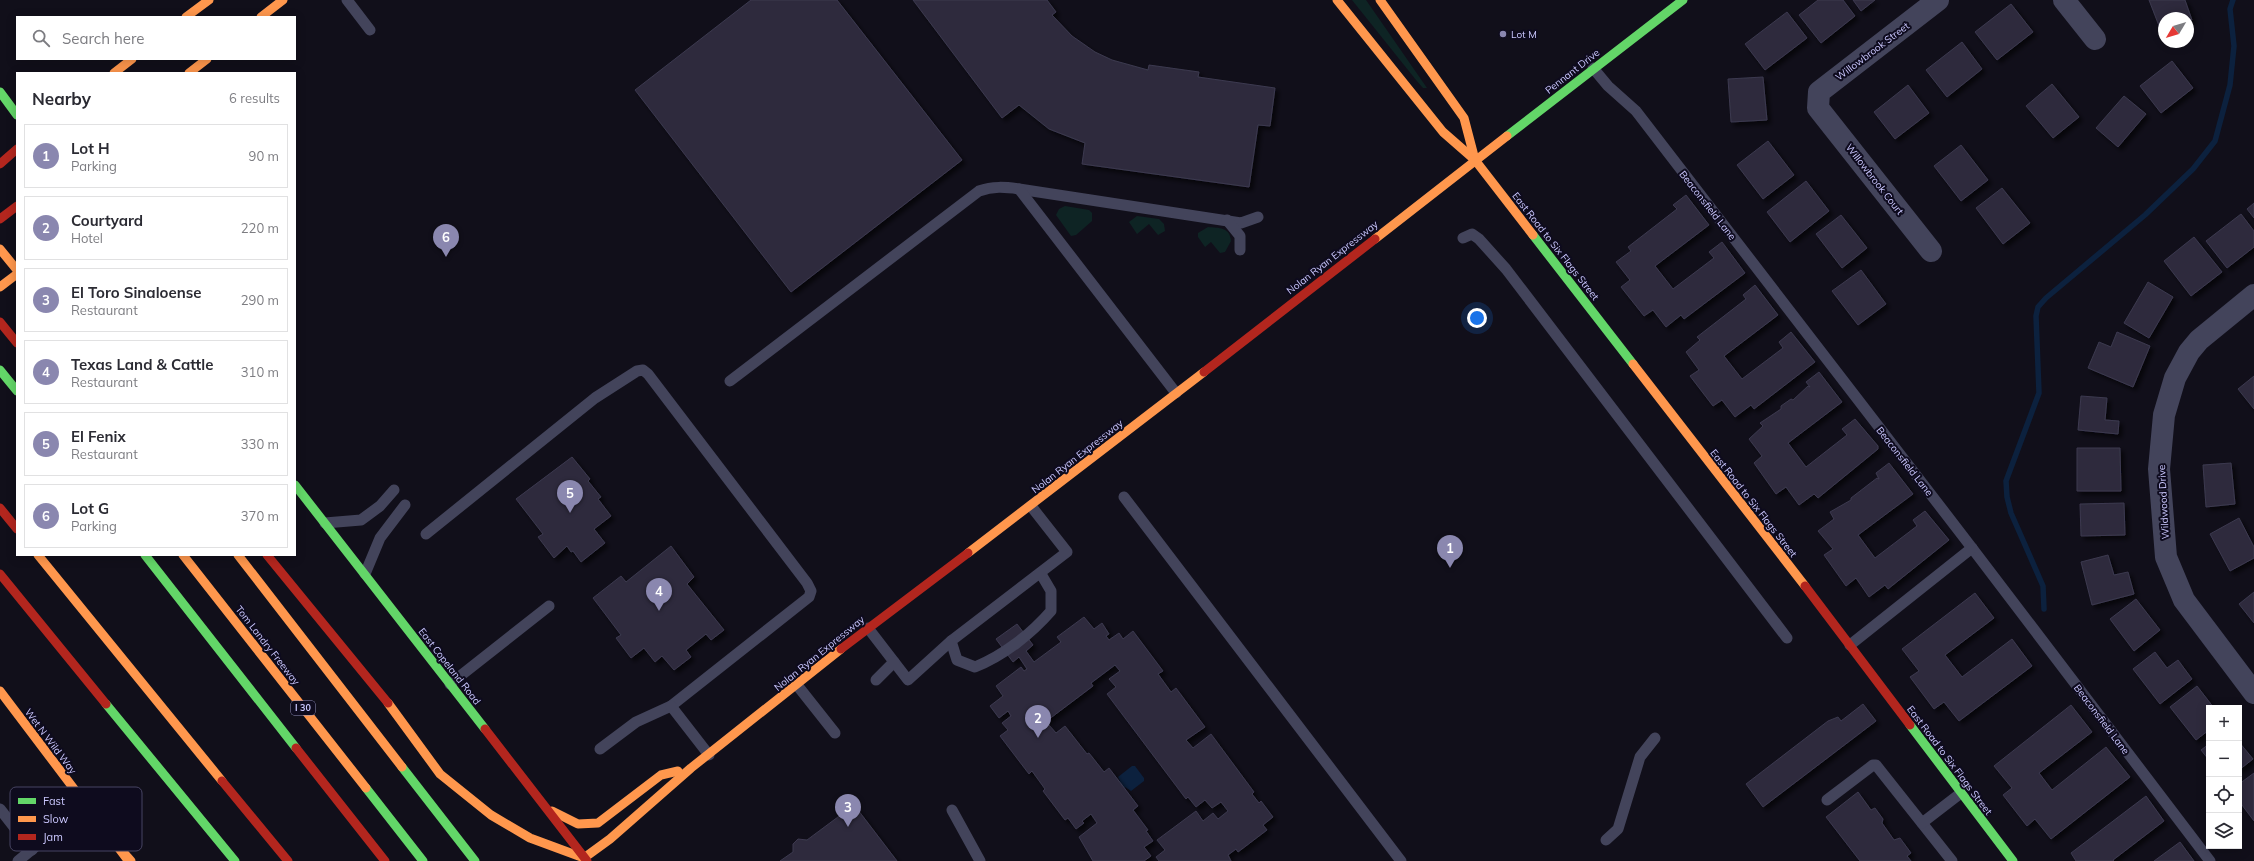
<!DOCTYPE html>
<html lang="en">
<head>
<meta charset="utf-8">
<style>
	body { margin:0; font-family:Mulish,sans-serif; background:#f7f7f7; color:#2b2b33 }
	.controls { position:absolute; right:12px; bottom:12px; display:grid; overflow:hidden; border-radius:0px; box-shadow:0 2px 10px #0003 }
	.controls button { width:36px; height:36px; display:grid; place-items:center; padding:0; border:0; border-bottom:1px solid #e1e1e2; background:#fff; color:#2b2b33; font:20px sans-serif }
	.compass { position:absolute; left:2158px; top:12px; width:36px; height:36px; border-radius:50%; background:#fff; box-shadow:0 2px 10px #0003; rotate:232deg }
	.you { position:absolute; left:1477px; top:318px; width:14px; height:14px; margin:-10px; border:3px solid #fff; border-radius:50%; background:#1a73e8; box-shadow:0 0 0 6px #1a73e833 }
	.badge { display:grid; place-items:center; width:26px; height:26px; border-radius:50%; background:#8a87af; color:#fff; font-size:13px; font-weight:700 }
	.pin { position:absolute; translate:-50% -33px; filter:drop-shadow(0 1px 2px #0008) }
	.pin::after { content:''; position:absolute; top:21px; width:14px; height:12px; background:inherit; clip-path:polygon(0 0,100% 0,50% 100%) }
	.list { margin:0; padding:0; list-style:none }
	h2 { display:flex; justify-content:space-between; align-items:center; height:52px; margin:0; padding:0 16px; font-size:17px }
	h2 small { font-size:13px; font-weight:400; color:#7c7c81 }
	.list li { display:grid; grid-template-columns:26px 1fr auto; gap:12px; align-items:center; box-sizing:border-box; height:64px; margin:0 8px 8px; padding:0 8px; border:1px solid #e1e1e2; border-radius:0px }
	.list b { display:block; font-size:15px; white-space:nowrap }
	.list p { margin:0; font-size:13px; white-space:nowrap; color:#7c7c81 }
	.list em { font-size:13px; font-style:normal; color:#7c7c81 }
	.icon { flex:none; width:22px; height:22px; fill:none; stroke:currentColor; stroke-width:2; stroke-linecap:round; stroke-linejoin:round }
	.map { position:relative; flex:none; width:2254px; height:861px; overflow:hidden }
	.search { position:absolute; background:#fff; box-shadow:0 2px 10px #0003; left:16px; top:16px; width:280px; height:44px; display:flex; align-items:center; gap:10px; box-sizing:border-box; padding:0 14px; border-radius:0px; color:#7c7c81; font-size:15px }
	.panel { position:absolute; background:#fff; box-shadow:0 2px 10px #0003; left:16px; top:72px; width:280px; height:484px; border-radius:0px }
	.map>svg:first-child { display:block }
	.green { fill:#0e2424 }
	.water { fill:#0c213e }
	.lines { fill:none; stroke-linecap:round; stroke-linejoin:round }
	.stream { stroke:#0c213e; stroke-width:5.5 }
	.building { fill:#2e2c3d; stroke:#3c394f; filter:url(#shadow) }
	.lane { stroke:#43445b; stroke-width:11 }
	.street { stroke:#43445b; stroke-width:22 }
	.fast { stroke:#63d668; stroke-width:9 }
	.slow { stroke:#ff974d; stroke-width:9 }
	.jam { stroke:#b3261e; stroke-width:9 }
	.poi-dot { fill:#8a87af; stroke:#0e0b1e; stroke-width:1.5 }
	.labels { text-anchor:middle; stroke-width:4; stroke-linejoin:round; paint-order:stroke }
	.shield { fill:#0e0b1e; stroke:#928fbc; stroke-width:1 }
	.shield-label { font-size:9px; font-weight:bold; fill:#cbc8ff }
	.poi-label { font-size:10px; fill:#cbc8ff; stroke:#0e0b1e; text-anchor:start }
	.street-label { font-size:10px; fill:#cbc8ff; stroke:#0e0b1e }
	.key { fill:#0e0b1e; stroke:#474462; stroke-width:1 }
	.key-label { font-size:11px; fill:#cbc8ff }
</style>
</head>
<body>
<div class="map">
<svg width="2254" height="861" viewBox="0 0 2254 861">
	<defs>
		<filter id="shadow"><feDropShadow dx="3.5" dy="3.5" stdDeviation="2" flood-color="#0009"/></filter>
	</defs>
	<rect width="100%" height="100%" fill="#110f1a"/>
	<g class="green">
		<path d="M1352,0H1366L1427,88H1423L1416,80Z"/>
		<path d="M1065,206L1089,210L1092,213V221L1076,235L1071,236L1056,215L1059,209Z"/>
		<path d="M1137,216L1159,219L1164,224L1165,231L1158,235L1149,224L1137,234L1129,222Z"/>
		<path d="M1208,227C1219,228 1230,227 1231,241L1225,252L1220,253L1211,242L1205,247L1198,237V233Z"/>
	</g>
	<path class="water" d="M1132,766H1135L1144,778V781L1131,791L1125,787L1123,789L1118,783L1120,781L1118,777Z"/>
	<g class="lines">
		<path class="stream" d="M2044,609L2043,586L2011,513L2007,497L2006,481L2039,393L2036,316L2038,307L2046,298L2145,215L2193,169L2215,141L2230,85L2234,46L2230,9L2233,0"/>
	</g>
	<g class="building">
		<path d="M751,0H837L962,160L791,292L635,90Z"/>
		<path d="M913,0H1047L1056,12L1052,15L1072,36L1095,52L1112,60L1148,70L1149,65L1199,72L1198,77L1275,88L1270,126L1258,125L1249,187L1082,164L1085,143L1049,129L1019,105L1002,118Z"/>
		<path d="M1818,0H1843L1855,16L1821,43L1799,15Z"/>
		<path d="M1853,0H1875L1861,11Z"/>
		<path d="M2149,0H2185L2192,20L2188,21V18H2164V30L2161,31Z"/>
		<path d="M2011,4L2033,32L1997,60L1975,32Z"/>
		<path d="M1787,12L1807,38L1765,70L1745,44Z"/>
		<path d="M1962,42L1982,69L1947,97L1926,70Z"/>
		<path d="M2172,61L2193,88L2161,113L2140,86Z"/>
		<path d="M1763,77L1767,120L1731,122L1728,79Z"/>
		<path d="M2052,84L2079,117L2053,138L2026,106Z"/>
		<path d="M1908,85L1929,113L1895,139L1874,112Z"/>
		<path d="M2124,96L2146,114L2118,147L2096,128Z"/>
		<path d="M1768,141L1794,175L1763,199L1737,165Z"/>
		<path d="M1961,145L1988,180L1961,201L1934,166Z"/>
		<path d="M1806,181L1829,211L1790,242L1767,212Z"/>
		<path d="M2002,188L2030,223L2003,244L1976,208Z"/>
		<path d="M1686,195L1709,225L1655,266L1673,289L1714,258L1709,252L1722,242L1745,273L1684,319L1681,315L1666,327L1653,310L1644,316L1621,287L1630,280L1616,262L1631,251L1628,247L1677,209L1673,205Z"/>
		<path d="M2254,203V218L2247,209Z"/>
		<path d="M2241,214L2254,231V247L2227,268L2206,241Z"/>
		<path d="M1841,215L1867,248L1842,268L1816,234Z"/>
		<path d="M2194,237L2222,272L2191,296L2164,261Z"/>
		<path d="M1861,270L1886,304L1858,325L1832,291Z"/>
		<path d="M2148,282L2173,297L2149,338L2124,323Z"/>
		<path d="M1755,285L1778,315L1724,356L1742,379L1783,348L1779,342L1791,332L1815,362L1754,409L1751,405L1735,417L1722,400L1713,406L1690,376L1699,370L1686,352L1700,340L1697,337L1746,299L1743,295Z"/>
		<path d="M2117,332L2150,346L2133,387L2088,368L2099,342L2111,347Z"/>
		<path d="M1819,372L1842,402L1788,443L1806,467L1847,435L1842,429L1855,419L1878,446V449L1818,498L1814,494L1799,505L1786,487L1776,494L1754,463L1762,456L1749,439L1763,426L1760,423L1781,409V406L1791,399L1793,400L1808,386L1810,387L1806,382Z"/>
		<path d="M2254,376V409L2238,389Z"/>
		<path d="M2081,396L2107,398L2105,420L2119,421L2118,434L2078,430Z"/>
		<path d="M2077,448H2120L2121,491H2077Z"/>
		<path d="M572,457L590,479L588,481L601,497L598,499L611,516L594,529L605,543L581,562L573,551L571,552L567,546L554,558L538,537L543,534L516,499Z"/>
		<path d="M1889,463L1913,494L1858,535L1875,558L1917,526L1913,520L1925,511L1949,540L1888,589L1885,585L1869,597L1856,578L1846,586L1824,555L1833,549L1818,531L1834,519L1830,512L1851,500V498L1877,478L1879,479L1876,473Z"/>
		<path d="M2231,463L2235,504L2206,507L2203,465Z"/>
		<path d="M2124,503L2125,535L2081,536L2080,504Z"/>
		<path d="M2239,518L2254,547V558L2230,571L2210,534Z"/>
		<path d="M671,546L694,577L687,584L724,630L711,640L706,634L686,650L691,657L674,670L662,656L655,662L644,648L631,658L616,638L621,635L593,598L621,576L626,582Z"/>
		<path d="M2108,555L2114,575L2128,572L2134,594L2092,605L2081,562Z"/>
		<path d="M2254,592V623L2239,604Z"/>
		<path d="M1975,593L1994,618L1945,655L1962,677L2012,639L2032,666L1959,721L1944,702L1934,709L1910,677L1919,671L1902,649Z"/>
		<path d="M2136,599L2160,630L2134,651L2110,619Z"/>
		<path d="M1084,617L1094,629L1102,623L1109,634L1106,636L1109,640L1119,633L1123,639L1133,631L1163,671L1158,674L1171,692L1176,688L1205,727L1186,740L1193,748L1211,734L1254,792L1252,794L1259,803L1261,801L1273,817L1263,825L1267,830L1238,852L1236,849L1228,855L1231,861H1159L1156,857L1165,850L1157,840L1196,811L1203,821L1213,813L1218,819L1228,811L1221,802L1212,808L1205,800L1196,807L1188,797L1186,799L1107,694L1116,687L1109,679L1120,671L1115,665L1091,683L1093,686L1036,729L1039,732L1049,725L1056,733L1065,726L1087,754L1089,753L1104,772L1109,768L1138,806L1133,810L1148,830L1146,831L1153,841L1144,847L1151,856L1144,861H1093L1079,837L1097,823L1091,814L1082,821L1084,823L1076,829L1068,818L1065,820L1043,791L1045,789L1032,771L1029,774L1000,736L1008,730L1002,723L1011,716L1008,711L999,718L990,706L1003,696L996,686L1021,667L1024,671L1027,669L1019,657L1013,662L996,639L1017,624L1033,645L1026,651L1034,662L1061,642L1057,637Z"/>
		<path d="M2155,652L2167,668L2178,660L2192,679L2160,704L2133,669Z"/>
		<path d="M2197,686L2214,708H2209V730L2196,740L2170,707Z"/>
		<path d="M1863,704L1876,721L1763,807L1746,784L1828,721L1838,717L1841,721Z"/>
		<path d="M2071,705L2092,732L2039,773L2052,790L2106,747L2130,777L2051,839L2035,819L2027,826L2003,795L2012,788L1994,766Z"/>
		<path d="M2239,742L2253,759L2239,770Z"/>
		<path d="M2209,744V760L2201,750Z"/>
		<path d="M2254,773V821L2239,801V784Z"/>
		<path d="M1858,792L1871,810L1875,808L1883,819L1882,823L1894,840L1900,838L1911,853L1907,856L1911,861H1860L1826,817Z"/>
		<path d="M2146,796L2164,821L2113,860L2114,861H2076L2071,853Z"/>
		<path d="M858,810L897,861H780L793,852V844L798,839L807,840L846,811L851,816Z"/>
		<path d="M2180,842L2194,861H2154Z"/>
	</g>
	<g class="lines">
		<g class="lane">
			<path d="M347,0L370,30"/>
			<path d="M1593,68L1608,86L1636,111L1972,548L2210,861"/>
			<path d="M1019,189L1241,223L1258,217"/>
			<path d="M1227,220L1240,236V250"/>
			<path d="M1463,238L1472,234L1479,239L1506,269L1787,638"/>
			<path d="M730,381L979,191C993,186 1005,187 1019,189L1176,393"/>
			<path d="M1124,497L1401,861"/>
			<path d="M1031,506L1067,552L951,641L957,660L975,667C1003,656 1031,634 1051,611V591L1041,574"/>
			<path d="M325,523L361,520L380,506L394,490"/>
			<path d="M426,534L595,398L637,371L643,370L648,374L807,583L811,591L809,597L671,706L636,722L600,749"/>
			<path d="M365,574L380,538L405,505"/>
			<path d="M868,628L908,680L951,641"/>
			<path d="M1850,645L1972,548"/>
			<path d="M876,680L894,662"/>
			<path d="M450,684L549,606"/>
			<path d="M797,685L835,733"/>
			<path d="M671,706L709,755"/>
			<path d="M1827,800L1873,765H1876L1952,861"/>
			<path d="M0,809L32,850"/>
			<path d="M952,810L980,861"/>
			<path d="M1922,823L1961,793"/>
			<path d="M1606,840L1618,829L1640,757L1655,738"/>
			<path d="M18,861L86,805"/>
		</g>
		<g class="street">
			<path d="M2064,0L2095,39"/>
			<path d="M1931,251L1818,108L1819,92L1938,0"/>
			<path d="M2254,295L2199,340L2189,352L2175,378L2164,415L2159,469L2166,557L2184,600L2254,693"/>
		</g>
		<g class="fast">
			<path d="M0,92L17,115"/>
			<path d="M1507,136L1683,0"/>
			<path d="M1533,235L1633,364"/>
			<path d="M0,370L17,391"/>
			<path d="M295,485L485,729"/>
			<path d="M145,555L296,748"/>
			<path d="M106,704L235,861"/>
			<path d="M1910,725L2013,861"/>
			<path d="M402,767L475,861"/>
			<path d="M366,788L423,861"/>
		</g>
		<g class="slow">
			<path d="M1337,0L1443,132L1475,160L1533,235"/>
			<path d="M1380,0L1464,118L1475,160"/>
			<path d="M186,17L209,0"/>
			<path d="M261,17L283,0"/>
			<path d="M114,73L132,59"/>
			<path d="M189,73L207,59"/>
			<path d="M1375,239L1507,136"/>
			<path d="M0,249L17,270"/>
			<path d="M0,287L17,274"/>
			<path d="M1633,364L1805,586"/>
			<path d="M968,553L1204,372"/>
			<path d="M38,555L222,781"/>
			<path d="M183,555L366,788"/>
			<path d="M238,555L402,767"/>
			<path d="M0,691L127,859"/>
			<path d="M388,703L440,774L491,815L530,838L584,858"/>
			<path d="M552,811L578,824L598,823L661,775L678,771"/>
			<path d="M116,844L131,861"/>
			<path d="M584,858L610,839L691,768L841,649"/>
		</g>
		<g class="jam">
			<path d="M0,164L17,149"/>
			<path d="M0,219L17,206"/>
			<path d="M0,322L17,343"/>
			<path d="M1204,372L1375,239"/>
			<path d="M0,508L17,529"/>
			<path d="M267,555L388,703"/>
			<path d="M0,574L106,704"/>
			<path d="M1805,586L1910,725"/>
			<path d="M841,649L968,553"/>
			<path d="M485,729L587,861"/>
			<path d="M296,748L385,861"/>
			<path d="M222,781L288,861"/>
		</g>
	</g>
	<circle class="poi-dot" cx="1503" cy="34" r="4"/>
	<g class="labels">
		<rect class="shield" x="291" y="701" width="24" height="14" rx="3"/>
		<g class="shield-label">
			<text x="303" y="711">I 30</text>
		</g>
		<g class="poi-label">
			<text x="1511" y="38">Lot M</text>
		</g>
		<g class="street-label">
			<text transform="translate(1872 51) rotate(-37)" y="4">Willowbrook Street</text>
			<text transform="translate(1572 71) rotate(-38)" y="4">Pennant Drive</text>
			<text transform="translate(1875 179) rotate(52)" y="4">Willowbrook Court</text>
			<text transform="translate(1708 205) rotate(52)" y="4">Beaconsfield Lane</text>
			<text transform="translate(1556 246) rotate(52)" y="4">East Road to Six Flags Street</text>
			<text transform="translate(1332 257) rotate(-38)" y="4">Nolan Ryan Expressway</text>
			<text transform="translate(1077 456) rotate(-38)" y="4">Nolan Ryan Expressway</text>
			<text transform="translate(1905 461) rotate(52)" y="4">Beaconsfield Lane</text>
			<text transform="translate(2163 502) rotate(-93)" y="4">Wildwood Drive</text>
			<text transform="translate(1754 503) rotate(52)" y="4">East Road to Six Flags Street</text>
			<text transform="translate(268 645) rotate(52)" y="4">Tom Landry Freeway</text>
			<text transform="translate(819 653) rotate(-39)" y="4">Nolan Ryan Expressway</text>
			<text transform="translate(450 666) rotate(52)" y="4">East Copeland Road</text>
			<text transform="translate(2102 719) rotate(53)" y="4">Beaconsfield Lane</text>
			<text transform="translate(51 741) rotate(53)" y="4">Wet N Wild Way</text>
			<text transform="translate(1950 760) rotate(53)" y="4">East Road to Six Flags Street</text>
		</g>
	</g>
	<rect x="10" y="787" width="132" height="64" rx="6" class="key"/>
	<rect x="18" y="798" width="18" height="6" fill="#63d668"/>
	<rect x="18" y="816" width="18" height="6" fill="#ff974d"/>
	<rect x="18" y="834" width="18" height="6" fill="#b3261e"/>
	<g class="key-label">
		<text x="43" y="805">Fast</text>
		<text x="43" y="823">Slow</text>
		<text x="43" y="841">Jam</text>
	</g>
</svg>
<div class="controls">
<button>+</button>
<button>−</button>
<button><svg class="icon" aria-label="locate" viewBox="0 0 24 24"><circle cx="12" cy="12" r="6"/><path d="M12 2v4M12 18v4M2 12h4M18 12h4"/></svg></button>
<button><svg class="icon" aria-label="layers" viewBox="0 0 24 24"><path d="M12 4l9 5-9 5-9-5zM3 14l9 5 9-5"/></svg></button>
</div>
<svg class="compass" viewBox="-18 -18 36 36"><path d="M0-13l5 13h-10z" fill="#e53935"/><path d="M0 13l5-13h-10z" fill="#7c7c81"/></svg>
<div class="you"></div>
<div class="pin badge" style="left:1450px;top:568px">1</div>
<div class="pin badge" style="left:1038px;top:738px">2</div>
<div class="pin badge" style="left:848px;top:827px">3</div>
<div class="pin badge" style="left:659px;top:611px">4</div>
<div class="pin badge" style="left:570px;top:513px">5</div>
<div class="pin badge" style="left:446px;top:257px">6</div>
<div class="search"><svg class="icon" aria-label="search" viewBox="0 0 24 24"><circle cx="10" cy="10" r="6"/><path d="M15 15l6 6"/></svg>Search here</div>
<section class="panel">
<h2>Nearby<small>6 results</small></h2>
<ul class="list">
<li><span class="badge">1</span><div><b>Lot H</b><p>Parking</p></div><em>90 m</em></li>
<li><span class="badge">2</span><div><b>Courtyard</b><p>Hotel</p></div><em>220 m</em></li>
<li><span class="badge">3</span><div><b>El Toro Sinaloense</b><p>Restaurant</p></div><em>290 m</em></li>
<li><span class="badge">4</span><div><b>Texas Land &amp; Cattle</b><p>Restaurant</p></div><em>310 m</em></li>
<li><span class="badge">5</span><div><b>El Fenix</b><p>Restaurant</p></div><em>330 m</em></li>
<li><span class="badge">6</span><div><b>Lot G</b><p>Parking</p></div><em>370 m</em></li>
</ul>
</section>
</div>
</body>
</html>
